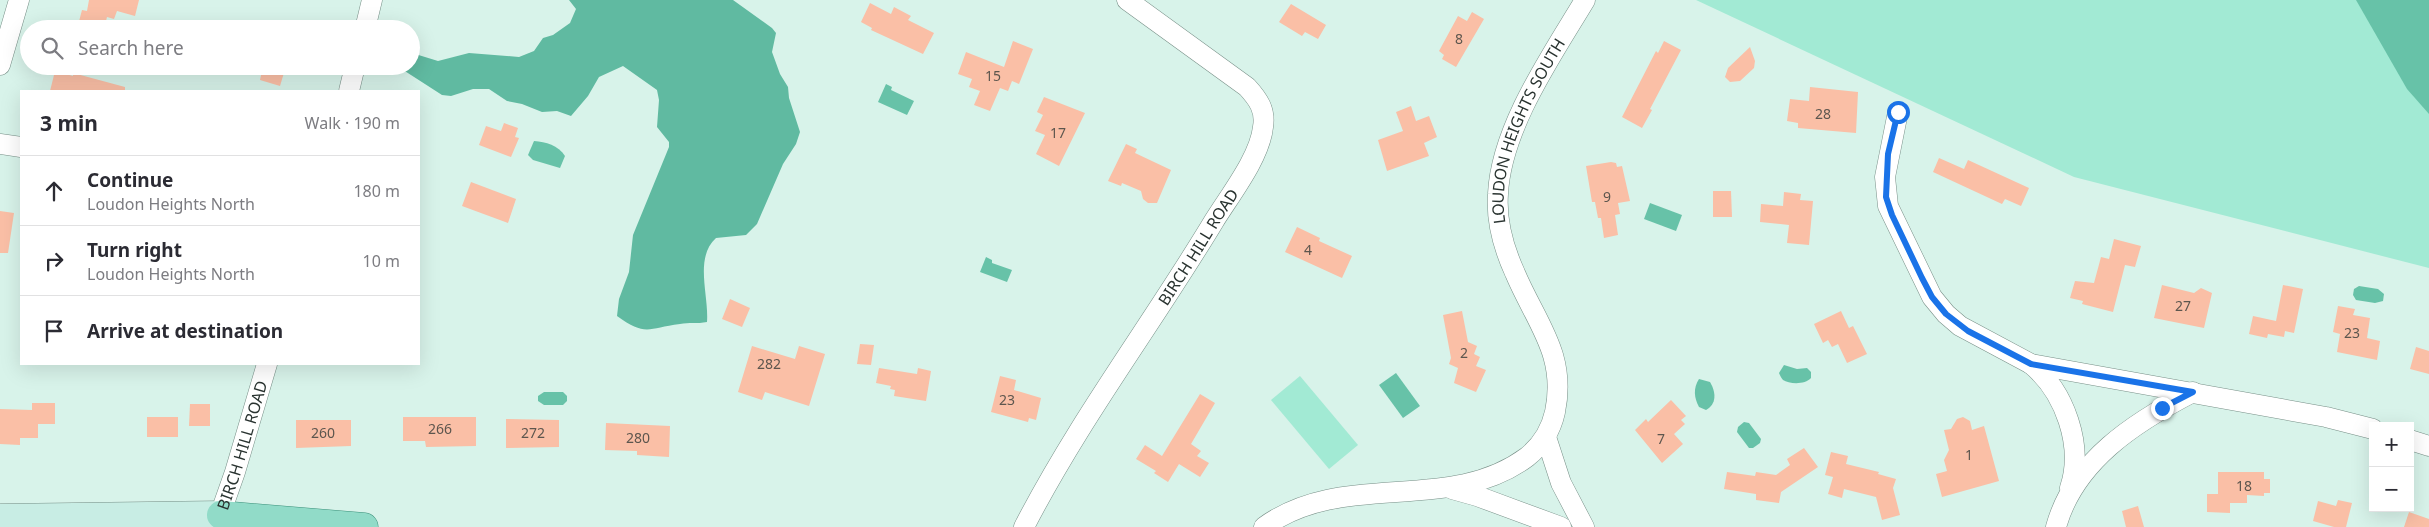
<!DOCTYPE html>
<html lang="en">
<head>
<meta charset="utf-8">
<style>
	body { margin:0; font-family:"Noto Sans",sans-serif; background:#f7f7f7; color:#2b2b33 }
	.controls { position:absolute; right:15px; bottom:15px; display:grid; overflow:hidden; border-radius:0px; box-shadow:0 5px 20px #0002 }
	.controls button { width:45px; height:45px; display:grid; place-items:center; padding:0; border:0; border-bottom:1px solid #e1e1e2; background:#fff; color:#2b2b33; font:25px sans-serif }
	.stop { position:absolute; width:15px; height:15px; margin:-11px; border:4px solid #1a73e8; border-radius:50%; background:#fff }
	.stop.end { background:#1a73e8; border-color:#fff; box-shadow:0 1px 5px #0008 }
	.list { margin:0; padding:0; list-style:none }
	h2 { display:flex; justify-content:space-between; align-items:center; height:65px; margin:0; padding:0 20px; font-size:21px }
	h2 small { font-size:16px; font-weight:400; color:#7c7c81 }
	.list li { display:grid; grid-template-columns:32px 1fr auto; gap:15px; align-items:center; box-sizing:border-box; height:70px; padding:0 20px; border-top:1px solid #e1e1e2 }
	.list b { display:block; font-size:19px; white-space:nowrap }
	.list p { margin:0; font-size:16px; white-space:nowrap; color:#7c7c81 }
	.list em { font-size:16px; font-style:normal; color:#7c7c81 }
	.icon { flex:none; width:28px; height:28px; fill:none; stroke:currentColor; stroke-width:2; stroke-linecap:round; stroke-linejoin:round }
	.map { position:relative; flex:none; width:2429px; height:527px; overflow:hidden }
	.search { position:absolute; background:#fff; box-shadow:0 5px 20px #0002; left:20px; top:20px; width:400px; height:55px; display:flex; align-items:center; gap:12px; box-sizing:border-box; padding:0 18px; border-radius:28px; color:#7c7c81; font-size:19px }
	.panel { position:absolute; background:#fff; box-shadow:0 5px 20px #0002; left:20px; top:90px; width:400px; height:275px; border-radius:0px }
	.map>svg:first-child { display:block }
	.green { fill:#a2ead4 }
	.forest { fill:#60baa1 }
	.water { fill:#67c2a8 }
	.building { fill:#fabfa6 }
	.lines { fill:none; stroke-linecap:round; stroke-linejoin:round }
	.street-casing { stroke:#778f87; stroke-width:21 }
	.secondary-casing { stroke:#778f87; stroke-width:29 }
	.primary-casing { stroke:#3c917b; stroke-width:29 }
	.street { stroke:#fff; stroke-width:20 }
	.secondary { stroke:#c8ede4; stroke-width:28 }
	.primary { stroke:#91dbc8; stroke-width:28 }
	.route { stroke:#1a73e8; stroke-width:6 }
	.labels { text-anchor:middle; stroke-width:4; stroke-linejoin:round; paint-order:stroke }
	.number-label { font-size:14px; fill:#5d564e }
	.street-label { font-size:16px; fill:#293330; stroke:#eafff8 }
</style>
</head>
<body>
<div class="map">
<svg width="2429" height="527" viewBox="0 0 2429 527">
	<rect width="100%" height="100%" fill="#d8f3ea"/>
	<g class="green">
		<path d="M1696,0H2429V268L2074,177Z"/>
		<path d="M1300,376L1358,445L1329,469L1271,400Z"/>
	</g>
	<path class="forest" d="M569,0H733L772,28L776,33L772,52L780,74L788,87L789,98L800,132L796,144L783,164L757,224L746,235L716,238C694,258 709,295 707,322C697,324 689,322 680,324C648,328 646,337 617,316L619,299L629,272L633,235L669,147V142L657,127L659,100L657,90L623,66L599,77L588,96L571,116L557,111L542,112L522,104L507,101L489,89H473L451,96L442,95L397,66H411L412,53L438,61L469,53L519,57L534,51L543,38L553,35L570,23L576,9Z"/>
	<g class="water">
		<path d="M2356,0H2429V114L2407,89Z"/>
		<path d="M886,84L892,87L891,90L914,101L907,115L878,102Z"/>
		<path d="M534,141C546,142 558,145 565,156L560,168L533,160L528,155Z"/>
		<path d="M1650,203L1682,215L1676,231L1644,219Z"/>
		<path d="M986,257L992,260V263L1012,270L1007,282L980,272Z"/>
		<path d="M2359,286L2378,289L2384,294L2383,301L2375,303L2356,300L2353,295L2354,289Z"/>
		<path d="M1784,365L1797,369L1807,368L1811,372V378C1805,385 1789,384 1783,380C1781,378 1780,375 1779,373Z"/>
		<path d="M1396,373L1420,406L1403,418L1379,385Z"/>
		<path d="M1699,379L1710,382C1716,392 1717,404 1706,410L1699,407C1694,398 1693,388 1699,379Z"/>
		<path d="M544,392H563L567,396V401L563,405H544L538,401V396Z"/>
		<path d="M1744,422L1749,423L1761,439L1760,443L1753,448H1749L1737,432L1738,427Z"/>
	</g>
	<g class="building">
		<path d="M89,0H139L135,16L117,11L114,19L107,17L104,29H77L82,10L87,11Z"/>
		<path d="M870,3L891,14L894,7L911,16L908,20L934,33L923,54L871,30L872,28L861,22Z"/>
		<path d="M1291,4L1326,25L1318,39L1305,32L1302,36L1279,22Z"/>
		<path d="M1472,12L1484,19L1456,67L1442,59L1444,55L1439,51L1458,16L1467,21Z"/>
		<path d="M1013,41L1033,49L1019,84L1012,81L1008,91L1000,88L990,111L974,105L980,91L969,87L972,79L958,74L966,52L1004,67Z"/>
		<path d="M1664,41L1681,50L1650,109L1652,110L1642,128L1622,117L1656,51L1658,53Z"/>
		<path d="M1750,47L1755,61L1754,68L1740,81L1730,82L1725,77L1728,68Z"/>
		<path d="M263,66H286L280,86L260,80Z"/>
		<path d="M55,71L73,76V73L125,87V91H50Z"/>
		<path d="M1810,87L1858,92L1856,133L1798,128V123L1787,121L1790,99L1809,101Z"/>
		<path d="M1044,97L1085,113L1059,166L1036,154L1045,135L1035,131L1043,115L1037,112Z"/>
		<path d="M1411,106L1416,121L1429,116L1437,137L1424,143L1429,156L1387,171L1378,140L1403,131L1396,112Z"/>
		<path d="M504,123L518,128L515,137L519,138L511,157L479,145L486,126L501,131Z"/>
		<path d="M1126,144L1137,149L1135,153L1171,170L1157,203H1148L1143,199L1141,191L1122,183L1121,186L1108,181Z"/>
		<path d="M1939,158L1964,169L1968,160L2029,188L2021,206L2005,199L2002,204L1933,172Z"/>
		<path d="M1611,162L1616,163L1617,167L1622,166L1630,201L1618,203L1620,214L1615,215L1618,235L1604,238L1601,218H1598L1595,202H1592L1586,166Z"/>
		<path d="M471,182L516,199L508,223L462,206Z"/>
		<path d="M1713,191H1731L1732,217H1713Z"/>
		<path d="M1784,192L1801,194L1800,200L1813,201L1809,245L1787,243L1789,225L1760,222L1761,204L1783,206Z"/>
		<path d="M0,211L14,213L8,253H0Z"/>
		<path d="M1297,227L1320,238L1319,241L1352,256L1342,278L1285,252Z"/>
		<path d="M2114,239L2141,246L2135,267L2125,265L2113,312L2082,304L2083,301L2070,298L2075,281L2094,283L2101,257L2109,259Z"/>
		<path d="M2162,285L2194,293L2201,288L2212,293L2204,328L2154,318Z"/>
		<path d="M2283,285L2303,289L2294,333L2285,331L2284,337L2268,334L2267,338L2249,334L2253,316L2276,321Z"/>
		<path d="M730,299L750,308L742,327L722,319Z"/>
		<path d="M2338,306L2355,309L2353,315L2370,318L2367,338L2380,341L2377,360L2337,352L2340,334L2333,332Z"/>
		<path d="M1462,311L1468,342L1477,346L1474,354L1480,357L1476,366L1486,370L1476,392L1454,383L1458,368L1449,364L1451,358L1443,315Z"/>
		<path d="M1841,311L1849,328L1853,326L1867,354L1847,363L1838,344L1832,347L1828,340L1823,343L1814,324Z"/>
		<path d="M860,344L874,345L871,365L857,364Z"/>
		<path d="M752,346L795,359L799,346L825,354L809,406L765,392L762,400L738,392Z"/>
		<path d="M2416,347L2429,351V374L2410,369Z"/>
		<path d="M879,368L917,374L918,368L931,371L926,401L894,396L895,390L890,389L891,386L876,383Z"/>
		<path d="M1000,376L1016,380L1014,390L1041,398L1036,420L1029,418L1028,422L991,412Z"/>
		<path d="M1200,394L1215,403L1191,444L1201,451L1197,456L1209,463L1200,477L1179,464L1168,482L1154,473L1156,471L1136,459L1145,445L1162,456Z"/>
		<path d="M1671,400L1686,416L1681,420L1685,424L1674,434L1683,444L1662,463L1635,430L1646,419L1648,422Z"/>
		<path d="M32,403H55V424H38V438H20V445L0,444V409L32,410Z"/>
		<path d="M190,404H210V426H189Z"/>
		<rect x="147" y="417" width="31" height="20"/>
		<path d="M403,417H476V446L426,447L425,441H403Z"/>
		<path d="M1963,417L1970,421L1972,430L1984,426L1999,481L1942,497L1936,474L1947,471L1944,460L1949,450L1944,430L1951,429L1957,419Z"/>
		<path d="M506,419L559,420V447L506,448Z"/>
		<path d="M296,420H351V446L296,448Z"/>
		<path d="M606,423L670,426L669,457L637,455V451L605,450Z"/>
		<path d="M1804,448L1818,467L1781,492L1779,503L1756,500V494L1724,489L1727,472L1755,476L1756,472L1776,475L1790,465L1787,459Z"/>
		<path d="M1831,452L1848,456L1846,464L1879,472L1878,474L1896,479L1893,488L1900,515L1882,520L1876,497L1844,489L1842,498L1828,494L1833,477L1825,475Z"/>
		<path d="M2218,472H2264V479H2270V493H2264V496L2247,495V503H2230V513L2207,512V494H2218Z"/>
		<path d="M2338,500L2352,503L2346,527H2334L2313,521L2318,501L2336,506Z"/>
		<path d="M2138,506L2144,527H2126L2122,511Z"/>
		<path d="M2409,512L2429,519V527H2404Z"/>
	</g>
	<g class="lines">
		<defs>
			<g id="street">
				<path d="M365,29L372,0"/>
				<path d="M0,65L19,0"/>
				<path d="M349,91L355,66"/>
				<path d="M1898,112L1885,177L1888,206L1932,297L1946,314L1960,326L2031,364L2326,417L2373,429"/>
				<path d="M0,144L21,147"/>
				<path d="M2031,364C2065,392 2084,446 2070,488"/>
				<path d="M1546,437L1561,483L1584,527"/>
				<path d="M2410,440L2429,446"/>
				<path d="M1452,489L1477,496L1561,527"/>
				<path id="s1" d="M216,526L235,472L267,364"/>
				<path id="s2" d="M1024,527C1079,420 1152,324 1214,221C1230,195 1260,157 1263,127C1266,110 1258,99 1247,87L1127,0"/>
				<path id="s3" d="M1264,527C1344,469 1449,515 1527,457C1542,445 1551,430 1555,412C1567,354 1536,323 1515,273C1504,249 1496,221 1498,194C1501,128 1552,55 1585,0"/>
				<path d="M2056,527C2074,461 2135,422 2193,392"/>
			</g>
			<path id="secondary" d="M0,518L221,515"/>
			<path id="primary" d="M221,515L364,527"/>
		</defs>
		<use href="#street" class="street-casing"/>
		<use href="#secondary" class="secondary-casing"/>
		<use href="#primary" class="primary-casing"/>
		<use href="#street" class="street"/>
		<use href="#secondary" class="secondary"/>
		<use href="#primary" class="primary"/>
	</g>
	<g class="lines">
		<path class="route" d="M1898,112L1888,154L1886,197L1892,215L1922,278L1932,297L1946,314L1968,331L2031,364L2193,392L2162,408"/>
	</g>
	<g class="labels">
		<g class="number-label">
			<text x="1459" y="44">8</text>
			<text x="993" y="81">15</text>
			<text x="1823" y="119">28</text>
			<text x="1058" y="138">17</text>
			<text x="1607" y="202">9</text>
			<text x="1308" y="255">4</text>
			<text x="2183" y="311">27</text>
			<text x="2352" y="338">23</text>
			<text x="1464" y="358">2</text>
			<text x="769" y="369">282</text>
			<text x="1007" y="405">23</text>
			<text x="440" y="434">266</text>
			<text x="323" y="438">260</text>
			<text x="533" y="438">272</text>
			<text x="638" y="443">280</text>
			<text x="1661" y="444">7</text>
			<text x="1969" y="460">1</text>
			<text x="2244" y="491">18</text>
		</g>
		<g class="street-label">
			<text dy="6" stroke="none"><textPath href="#s3" startOffset="629">LOUDON HEIGHTS SOUTH</textPath></text>
			<text dy="6" stroke="none"><textPath href="#s2" startOffset="330">BIRCH HILL ROAD</textPath></text>
			<text dy="6" stroke="none"><textPath href="#s1" startOffset="85">BIRCH HILL ROAD</textPath></text>
		</g>
	</g>
</svg>
<div class="controls">
<button>+</button>
<button>−</button>
</div>
<div class="stop" style="left:1898px;top:112px"></div>
<div class="stop end" style="left:2162px;top:408px"></div>
<div class="search"><svg class="icon" aria-label="search" viewBox="0 0 24 24"><circle cx="10" cy="10" r="6"/><path d="M15 15l6 6"/></svg>Search here</div>
<section class="panel">
<h2>3 min<small>Walk · 190 m</small></h2>
<ul class="list">
<li><svg class="icon" aria-label="ahead" viewBox="0 0 24 24"><path d="M12 20V5M6 11l6-6 6 6"/></svg><div><b>Continue</b><p>Loudon Heights North</p></div><em>180 m</em></li>
<li><svg class="icon" aria-label="right" viewBox="0 0 24 24"><path d="M7 20v-9h11M14 6l5 5-5 5"/></svg><div><b>Turn right</b><p>Loudon Heights North</p></div><em>10 m</em></li>
<li><svg class="icon" aria-label="arrive" viewBox="0 0 24 24"><path d="M6 21V4h12l-3 4 3 4H6"/></svg><div><b>Arrive at destination</b></div></li>
</ul>
</section>
</div>
</body>
</html>
